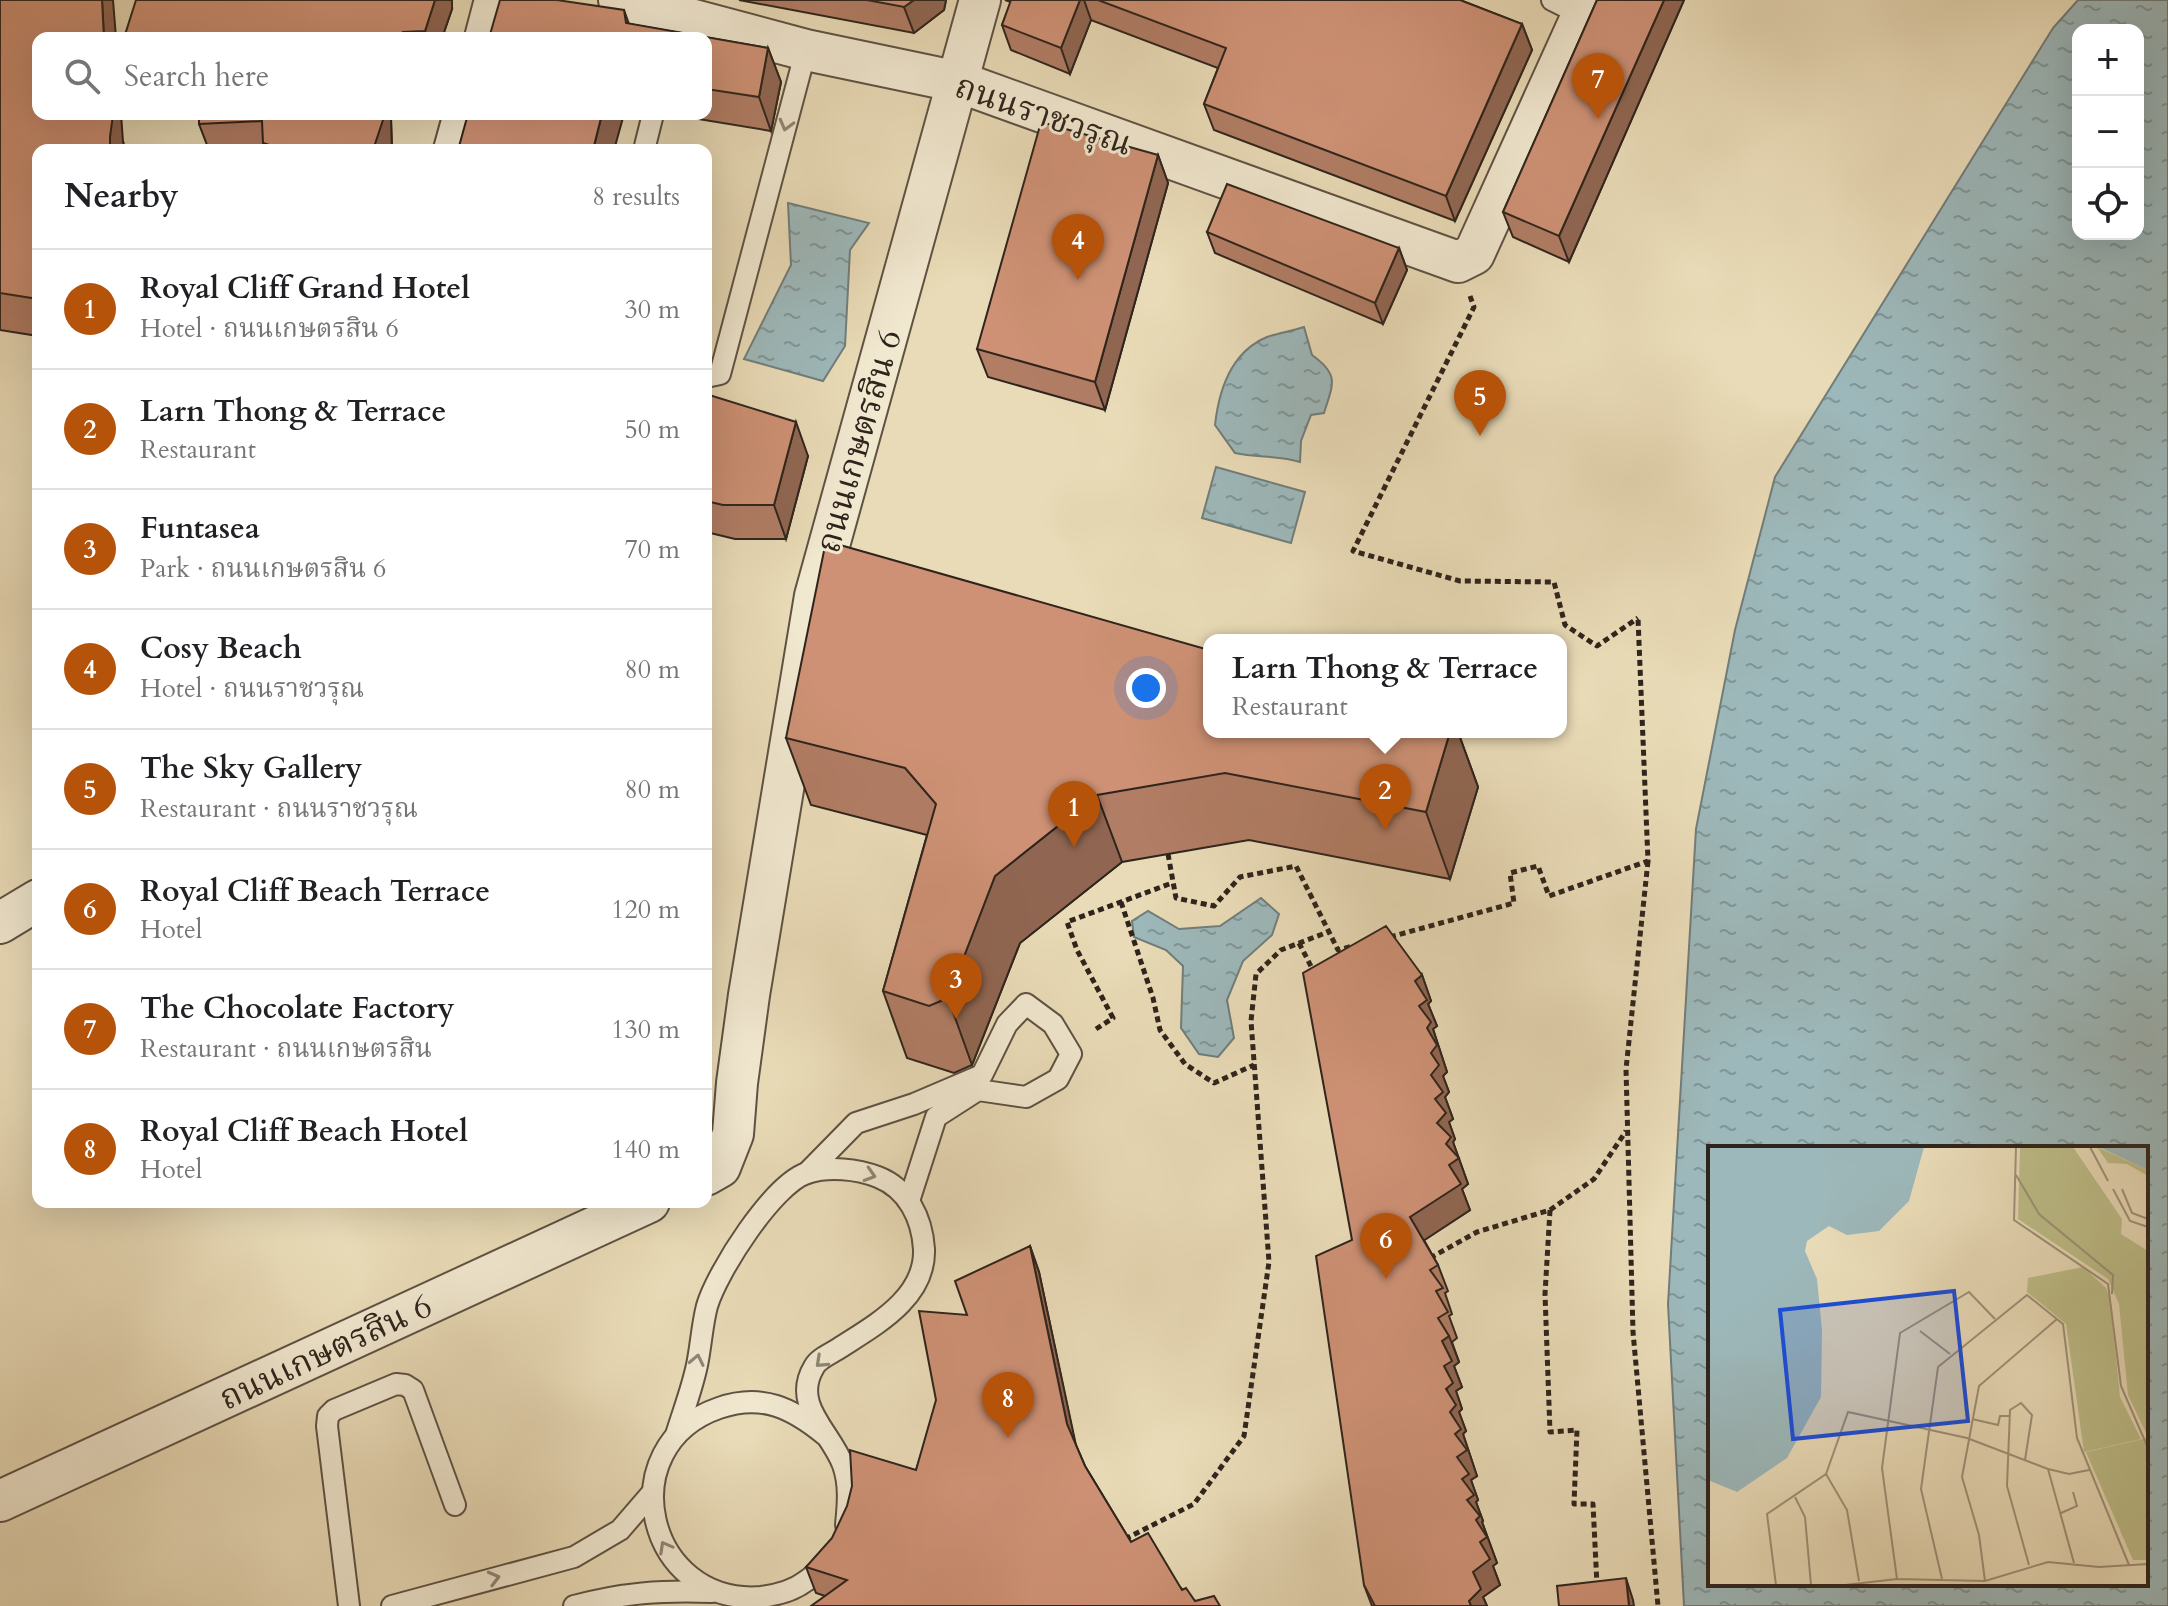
<!DOCTYPE html>
<html lang="en">
<head>
<meta charset="utf-8">
<style>
	body { margin:0; font-family:Cardo,"Noto Serif Thai",serif; background:#f2f2f2; color:#202124 }
	.controls { position:absolute; right:24px; top:24px; display:grid; overflow:hidden; border-radius:16px; box-shadow:0 8px 32px #0002 }
	.controls button { width:72px; height:72px; display:grid; place-items:center; padding:0; border:0; border-bottom:2px solid #e0e0e0; background:#fff; color:#202124; font:40px sans-serif }
	.you { position:absolute; left:1146px; top:688px; width:28px; height:28px; margin:-20px; border:6px solid #fff; border-radius:50%; background:#1a73e8; box-shadow:0 0 0 12px #1a73e833 }
	.badge { display:grid; place-items:center; width:52px; height:52px; border-radius:50%; background:#b45309; color:#fff; font-size:26px; font-weight:700 }
	.pin { position:absolute; translate:-50% -66px; filter:drop-shadow(0 2px 4px #0008) }
	.pin::after { content:''; position:absolute; top:42px; width:28px; height:24px; background:inherit; clip-path:polygon(0 0,100% 0,50% 100%) }
	.popup { position:absolute; left:1203px; top:634px; width:364px; height:104px; box-sizing:border-box; display:grid; place-content:center; border-radius:16px; background:#fff; filter:drop-shadow(0 2px 6px #0005); font-size:26px; white-space:nowrap; color:#757577 }
	.popup b { font-size:30px; color:#202124 }
	.popup::after { content:''; position:absolute; left:50%; top:100%; margin-left:-16px; border:16px solid transparent; border-top-color:#fff }
	.list { margin:0; padding:0; list-style:none }
	h2 { display:flex; justify-content:space-between; align-items:center; height:104px; margin:0; padding:0 32px; font-size:34px }
	h2 small { font-size:26px; font-weight:400; color:#757577 }
	.list li { display:grid; grid-template-columns:52px 1fr auto; gap:24px; align-items:center; box-sizing:border-box; height:120px; padding:0 32px; border-top:2px solid #e0e0e0 }
	.list b { display:block; font-size:30px; white-space:nowrap }
	.list p { margin:0; font-size:26px; white-space:nowrap; color:#757577 }
	.list em { font-size:26px; font-style:normal; color:#757577 }
	.icon { flex:none; width:44px; height:44px; fill:none; stroke:currentColor; stroke-width:2; stroke-linecap:round; stroke-linejoin:round }
	.map { position:relative; flex:none; width:2168px; height:1606px; overflow:hidden }
	.search { position:absolute; background:#fff; box-shadow:0 8px 32px #0002; left:32px; top:32px; width:680px; height:88px; display:flex; align-items:center; gap:20px; box-sizing:border-box; padding:0 28px; border-radius:16px; color:#757577; font-size:30px }
	.panel { position:absolute; background:#fff; box-shadow:0 8px 32px #0002; left:32px; top:144px; width:680px; height:1064px; border-radius:16px }
	.map>svg:first-child { display:block }
	.water { fill:url(#water-ripples); stroke:#717d7b; stroke-width:2; fill-rule:evenodd }
	.lines { fill:none; stroke-linecap:round; stroke-linejoin:round }
	.lane-casing { stroke:#5e5243; stroke-width:24 }
	.street-casing { stroke:#5e5243; stroke-width:44 }
	.path { stroke:#2f241c; stroke-width:5; stroke-dasharray:6 4; stroke-linecap:butt }
	.lane { stroke:#f1e8d0; stroke-width:20 }
	.street { stroke:#f1e8d0; stroke-width:40 }
	.wall { fill:#b17d65; stroke:#2f241c; stroke-width:2 }
	.shaded-wall { fill:#906652; stroke:#2f241c; stroke-width:2 }
	.building { fill:#ce9175; stroke:#2f241c; stroke-width:2 }
	.oneway { stroke:#908676 }
	.labels { text-anchor:middle; stroke-width:6; stroke-linejoin:round; paint-order:stroke }
	.street-label { font-size:34px; fill:#2f241c; stroke:#f1e8d0 }
	.inset-road { fill:none; stroke:#9f9279; stroke-width:2 }
	.view { fill:#1d4ed8; fill-opacity:0.15; stroke:#1d4ed8; stroke-width:4 }
	.inset-edge { fill:none; stroke:#2f241c; stroke-width:4 }
</style>
</head>
<body>
<div class="map">
<svg width="2168" height="1606" viewBox="0 0 2168 1606">
	<defs>
		<pattern id="water-ripples" width="26" height="14" patternUnits="userSpaceOnUse" patternTransform="scale(2)"><rect width="26" height="14" fill="#9db8ba"/><path d="M2 4q2-2 4 0t4 0M15 11q2-2 4 0t4 0" fill="none" stroke="#809596"/></pattern>
	</defs>
	<rect width="100%" height="100%" fill="#e9dbb7"/>
	<filter id="stains"><feTurbulence type="fractalNoise" baseFrequency=".0025" numOctaves="4"/><feColorMatrix values="0 0 0 0 .2 0 0 0 0 .09 0 0 0 0 .02 0 0 0 .5 -.17"/></filter>
	<radialGradient id="worn" r=".72"><stop offset=".6" stop-color="#630" stop-opacity="0"/><stop offset="1" stop-color="#630" stop-opacity=".3"/></radialGradient>
	<g class="water">
		<path d="M2078,0H2168V1606H1684L1668,1304L1696,829L1735,630L1775,477L2053,28ZM2138,30V234H2078V30ZM2146,1148V1584H1710V1148Z"/>
		<path d="M788,203L869,223L850,250L845,346L823,381L744,359L791,265Z"/>
		<path d="M1304,327L1312,355C1340,375 1333,384 1324,413L1311,415L1301,441L1300,462C1278,455 1257,458 1235,453L1215,425C1219,389 1231,352 1267,337C1279,333 1292,331 1304,327Z"/>
		<path d="M1216,467L1305,492L1291,543L1202,518Z"/>
		<path d="M1261,898L1279,914L1272,935L1243,961L1227,1000L1234,1038L1218,1057L1199,1054L1181,1028L1183,966L1166,950L1134,937L1132,921L1148,911L1179,929L1220,926Z"/>
	</g>
	<g class="lines">
		<defs>
			<g id="lane">
				<path d="M1552,0L1582,15"/>
				<path d="M644,150L653,114"/>
				<path d="M706,377L720,374L806,50"/>
				<path d="M807,1173L856,1123L914,1104L982,1075L1007,1024L1026,1004L1053,1024L1071,1054L1058,1079L1026,1097L978,1090L936,1117L909,1201"/>
				<path d="M676,1435C683,1412 692,1389 697,1365C701,1346 702,1325 707,1306C717,1272 773,1184 807,1173C829,1166 857,1169 878,1177C908,1189 922,1218 924,1249C926,1299 873,1326 838,1349C830,1354 818,1359 814,1367C791,1405 831,1432 843,1465C850,1485 848,1504 846,1525"/>
				<path d="M825,1435C792,1408 762,1393 719,1408C609,1446 646,1606 761,1597C777,1595 793,1591 806,1581C814,1576 822,1567 829,1560"/>
				<path d="M349,1606L327,1426L328,1416L334,1410L396,1384L405,1385L413,1390L455,1505"/>
				<path d="M392,1606L574,1557L620,1530L651,1494"/>
				<path d="M574,1606C622,1593 662,1590 712,1592"/>
			</g>
			<g id="street">
				<path d="M619,0L806,50L959,82L1458,262L1474,254L1589,0"/>
				<path d="M485,38L495,0"/>
				<path d="M454,150L464,114"/>
				<path d="M0,923L38,900"/>
				<path d="M706,1175L720,1167L733,1134L737,1083L749,995L815,596L980,0"/>
				<path d="M0,1501L649,1202"/>
			</g>
		</defs>
		<use href="#lane" class="lane-casing"/>
		<use href="#street" class="street-casing"/>
		<g class="path">
			<path d="M1470,296L1474,307L1353,551L1460,581L1554,582L1565,625L1597,646L1638,618"/>
			<path d="M1168,854L1176,898L1214,906L1240,877L1296,866L1338,950L1353,946"/>
			<path d="M1648,861L1626,1069L1633,1332L1658,1606"/>
			<path d="M1121,902L1153,998L1160,1030L1185,1064L1214,1083L1254,1065"/>
			<path d="M1390,937L1514,903L1510,873L1538,866L1549,896L1648,861L1638,618"/>
			<path d="M1299,943L1315,974"/>
			<path d="M1096,1029L1113,1018L1077,950L1067,922L1172,883"/>
			<path d="M1550,1210L1545,1294L1550,1432L1577,1430L1574,1504H1593L1597,1585"/>
			<path d="M1430,1258L1477,1232L1550,1210L1594,1179L1626,1131"/>
			<path d="M1125,1539L1194,1504L1244,1436L1269,1262L1251,1021L1256,974L1281,950L1328,932"/>
		</g>
		<use href="#lane" class="lane"/>
		<use href="#street" class="street"/>
	</g>
	<g class="wall">
		<path d="M0,0L123,142L38,150V336L0,330Z"/>
		<path d="M739,0H946L944,10L914,33Z"/>
		<path d="M1005,0H1460L1522,24L1532,50L1455,221L1214,130L1204,104L1218,68L1091,20L1070,74L1011,50L1002,25L1011,2Z"/>
		<path d="M1597,0H1684L1569,262L1513,237L1503,212Z"/>
		<path d="M452,9L442,38H124Z"/>
		<path d="M624,10L629,24L768,48L781,82L771,131L668,114H706V38H489Z"/>
		<path d="M199,114H409L408,119H391L392,150H209L199,124Z"/>
		<path d="M1158,155L1168,183L1105,410L988,377L977,349Z"/>
		<path d="M1207,232L1399,248L1407,270L1383,324L1215,253Z"/>
		<path d="M706,394L808,456L786,539H735L706,532Z"/>
		<path d="M1209,732H1458L1478,787L1450,879L1249,840L1122,862L1020,943L972,1065L954,1073L907,1058L883,991L927,835L811,805L786,738Z"/>
		<path d="M1422,975L1431,1001L1428,1004L1437,1026L1433,1029L1447,1072L1443,1076L1449,1092L1445,1097L1453,1119L1449,1122L1455,1139L1453,1142L1468,1184L1462,1189L1470,1210L1424,1240L1438,1265L1448,1291L1445,1293L1452,1314L1449,1316L1457,1338L1452,1342L1459,1362L1454,1366L1462,1387L1456,1391L1462,1409L1459,1412L1466,1431L1463,1434L1477,1476L1471,1480L1478,1500L1476,1502L1483,1521L1482,1522L1497,1563L1493,1566L1500,1585L1483,1597L1487,1606H1372L1364,1585L1352,1240Z"/>
		<path d="M1030,1246L1039,1272L1075,1443L1085,1466L1131,1542L1195,1601L825,1596L816,1593L806,1567L916,1470L967,1315Z"/>
	</g>
	<g class="shaded-wall">
		<path d="M102,0H113L116,38H104Z"/>
		<path d="M435,0H452V9L442,38H428L425,31Z"/>
		<path d="M914,0H946L944,10L914,33L904,7Z"/>
		<path d="M1080,0H1084L1091,20L1070,74L1061,48Z"/>
		<path d="M1664,0H1684L1569,262L1559,236Z"/>
		<path d="M1522,24L1532,50L1455,221L1446,196Z"/>
		<path d="M768,48L781,82L771,131L759,97Z"/>
		<path d="M110,114H121L123,142L126,150H110Z"/>
		<path d="M382,114H389L391,119L392,150H373Z"/>
		<path d="M602,114H624L614,150H593Z"/>
		<path d="M1158,155L1168,183L1105,410L1095,382Z"/>
		<path d="M1399,248L1407,270L1383,324L1375,303Z"/>
		<path d="M796,422L808,456L786,539L774,505Z"/>
		<path d="M1450,732H1458L1478,787L1450,879L1426,812Z"/>
		<path d="M1097,795L1122,862L1020,943L972,1065L948,998L995,876Z"/>
		<path d="M1422,975L1431,1001L1428,1004L1437,1026L1433,1029L1447,1072L1443,1076L1449,1092L1445,1097L1453,1119L1449,1122L1455,1139L1453,1142L1468,1184L1462,1189L1470,1210L1420,1243L1410,1217L1449,1165L1437,1123L1431,1075V1053L1419,1006L1415,981Z"/>
		<path d="M1030,1246L1039,1272L1077,1450L1067,1424Z"/>
		<path d="M1449,1336L1459,1362L1454,1366L1462,1387L1456,1391L1462,1409L1459,1412L1466,1431L1463,1434L1477,1476L1471,1480L1478,1500L1476,1502L1483,1521L1482,1522L1497,1563L1493,1566L1500,1585L1483,1597L1487,1606H1471L1469,1601L1473,1572L1467,1500L1457,1457L1455,1434L1450,1412L1444,1366L1442,1341Z"/>
		<path d="M1626,1578L1633,1600L1634,1606H1629Z"/>
	</g>
	<g class="building">
		<path d="M0,0H102L104,38H38V114H110L113,115L110,137V150H38V299L0,293Z"/>
		<path d="M136,0H435L425,31L403,32L404,38H124Z"/>
		<path d="M500,0H557L624,10L626,23L768,48L759,97L706,89V38H489Z"/>
		<path d="M867,0H914L904,7Z"/>
		<path d="M1011,0H1080L1061,48L1002,25Z"/>
		<path d="M1098,0H1460L1522,24L1446,196L1204,104L1226,48Z"/>
		<path d="M1597,0H1664L1559,236L1503,212Z"/>
		<path d="M199,114H382L383,120L373,150H285L263,143L262,121L199,124Z"/>
		<path d="M468,114H602L593,150H458Z"/>
		<path d="M1041,122L1158,155L1095,382L977,349Z"/>
		<path d="M1227,184L1399,248L1375,303L1207,232Z"/>
		<path d="M706,394L796,422L774,505H723L706,501Z"/>
		<path d="M826,541L1209,650V732H1450L1426,812L1225,773L1097,795L995,876L948,998L929,1006L883,991L936,804L905,768L786,738Z"/>
		<path d="M1386,926L1422,975L1415,981L1427,1000L1419,1006L1431,1022L1427,1028L1437,1045L1431,1053L1439,1065L1431,1075L1443,1092L1435,1099L1446,1113L1437,1123L1451,1137L1446,1144L1459,1158L1449,1165L1461,1184L1410,1217L1438,1265L1430,1270L1443,1288L1436,1291L1448,1312L1438,1318L1449,1336L1442,1341L1452,1361L1444,1366L1453,1383L1446,1389L1456,1405L1450,1412L1461,1429L1455,1434L1467,1450L1457,1457L1469,1474L1462,1479L1474,1495L1467,1500L1480,1516L1476,1520L1487,1537L1480,1542L1490,1559L1473,1572L1481,1589L1469,1601L1471,1606H1375L1364,1585L1316,1256L1352,1240L1303,973Z"/>
		<path d="M1030,1246L1067,1424L1085,1466L1131,1542L1148,1533L1182,1590L1186,1588L1195,1601L1214,1596L1220,1606H811L847,1580L806,1567L832,1538L847,1506L852,1486L850,1450L916,1470L936,1400L919,1311L967,1315L955,1281Z"/>
		<path d="M1626,1578L1629,1606H1559L1557,1586Z"/>
	</g>
	<defs><path id="oneway-chevron" d="M-2-3.5L2.5 0L-2 3.5" fill="none" stroke-width="1.6" stroke-linecap="round" stroke-linejoin="round" transform="scale(2)"/></defs>
	<g class="oneway">
		<use href="#oneway-chevron" transform="translate(786 125) rotate(105)"/>
		<use href="#oneway-chevron" transform="translate(870 1175) rotate(17)"/>
		<use href="#oneway-chevron" transform="translate(697 1360) rotate(-78)"/>
		<use href="#oneway-chevron" transform="translate(821 1362) rotate(137)"/>
		<use href="#oneway-chevron" transform="translate(665 1547) rotate(-119)"/>
		<use href="#oneway-chevron" transform="translate(494 1578) rotate(-15)"/>
	</g>
	<g class="labels">
		<g class="street-label">
			<text transform="translate(1044 114) rotate(19)" y="12">ถนนราชวรุณ</text>
			<text transform="translate(858 441) rotate(-74)" y="12">ถนนเกษตรสิน 6</text>
			<text transform="translate(325 1351) rotate(-25)" y="12">ถนนเกษตรสิน 6</text>
		</g>
	</g>
	<g transform="translate(1708 1146)">
		<rect width="440" height="440" fill="#e9dbb7"/>
		<path d="M312,1H365L414,73L413,88L440,105V291L420,249L411,158L400,133L310,73ZM440,292V414H425L378,306Z" fill="#bebe89"/>
		<path d="M389,1L440,24V30L419,18L400,17Z" fill="#bebe89"/>
		<path d="M375,121L398,142L402,153L412,251L433,293L376,306L358,178L319,146L320,132Z" fill="#bebe89"/>
		<path d="M0,1H216L201,55L171,85L139,89L121,80L99,95L97,105L109,133L114,184L113,251L79,312L29,346L0,334ZM392,1H440V24L393,2Z" fill="#9db8ba"/>
		<path class="inset-road" d="M308,1L306,74L400,138L413,240L440,302M382,1L400,35M308,29L331,68L405,129L404,148M405,43L422,75L440,81M414,43L424,67L440,73M212,185L242,208M264,273L290,279L292,270H302M317,314L324,269L313,257L302,264L299,340L321,419M340,323L366,417M118,328L139,364L151,435M87,351L97,371L103,439M353,367L369,360L365,346M189,433L174,322L192,187L261,146L287,173M234,433L213,343L230,221L319,149L355,178L369,292L421,419M277,435L271,389L254,331L271,240L349,173M68,439L59,368L118,328L140,266L259,292L340,323L361,328L381,324M137,439L189,433L277,435L340,416L391,421L440,418"/>
		<path class="view" d="M246,145L260,275L85,293L72,164Z"/>
		<rect width="440" height="440" class="inset-edge"/>
	</g>
	<rect width="100%" height="100%" filter="url(#stains)"/>
	<rect width="100%" height="100%" fill="url(#worn)"/>
</svg>
<div class="controls">
<button>+</button>
<button>−</button>
<button><svg class="icon" aria-label="locate" viewBox="0 0 24 24"><circle cx="12" cy="12" r="6"/><path d="M12 2v4M12 18v4M2 12h4M18 12h4"/></svg></button>
</div>
<div class="you"></div>
<div class="pin badge" style="left:1074px;top:847px">1</div>
<div class="pin badge" style="left:1385px;top:830px">2</div>
<div class="popup"><b>Larn Thong &amp; Terrace</b>Restaurant</div>
<div class="pin badge" style="left:956px;top:1019px">3</div>
<div class="pin badge" style="left:1078px;top:280px">4</div>
<div class="pin badge" style="left:1480px;top:436px">5</div>
<div class="pin badge" style="left:1386px;top:1279px">6</div>
<div class="pin badge" style="left:1598px;top:119px">7</div>
<div class="pin badge" style="left:1008px;top:1438px">8</div>
<div class="search"><svg class="icon" aria-label="search" viewBox="0 0 24 24"><circle cx="10" cy="10" r="6"/><path d="M15 15l6 6"/></svg>Search here</div>
<section class="panel">
<h2>Nearby<small>8 results</small></h2>
<ul class="list">
<li><span class="badge">1</span><div><b>Royal Cliff Grand Hotel</b><p>Hotel · ถนนเกษตรสิน 6</p></div><em>30 m</em></li>
<li><span class="badge">2</span><div><b>Larn Thong &amp; Terrace</b><p>Restaurant</p></div><em>50 m</em></li>
<li><span class="badge">3</span><div><b>Funtasea</b><p>Park · ถนนเกษตรสิน 6</p></div><em>70 m</em></li>
<li><span class="badge">4</span><div><b>Cosy Beach</b><p>Hotel · ถนนราชวรุณ</p></div><em>80 m</em></li>
<li><span class="badge">5</span><div><b>The Sky Gallery</b><p>Restaurant · ถนนราชวรุณ</p></div><em>80 m</em></li>
<li><span class="badge">6</span><div><b>Royal Cliff Beach Terrace</b><p>Hotel</p></div><em>120 m</em></li>
<li><span class="badge">7</span><div><b>The Chocolate Factory</b><p>Restaurant · ถนนเกษตรสิน</p></div><em>130 m</em></li>
<li><span class="badge">8</span><div><b>Royal Cliff Beach Hotel</b><p>Hotel</p></div><em>140 m</em></li>
</ul>
</section>
</div>
</body>
</html>
